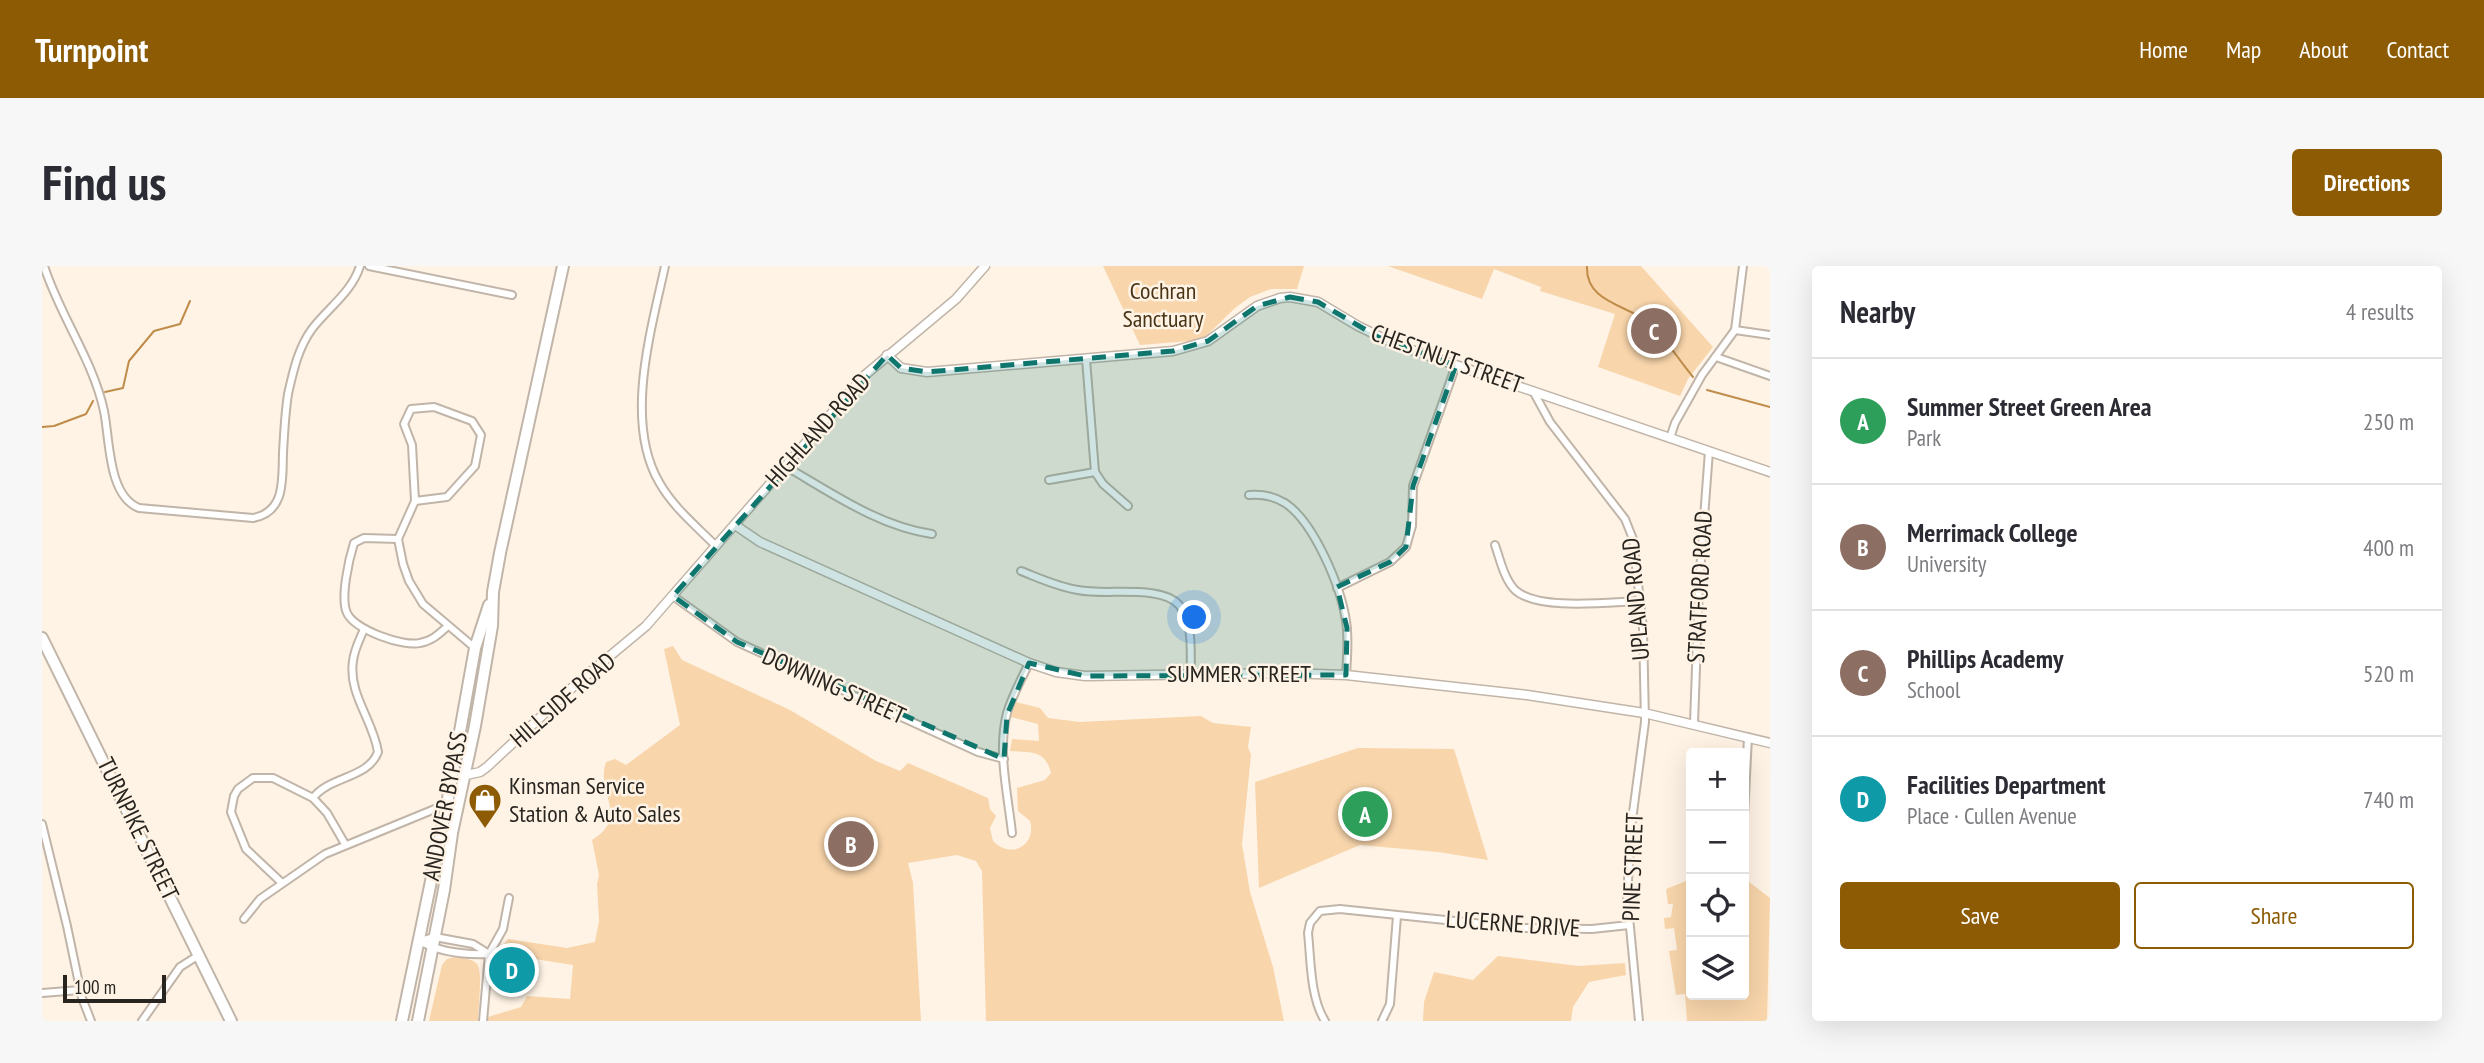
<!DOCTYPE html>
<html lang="en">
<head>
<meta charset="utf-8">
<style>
	body { margin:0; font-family:"PT Sans Narrow",sans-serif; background:#f7f7f7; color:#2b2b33 }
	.controls { position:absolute; right:21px; bottom:21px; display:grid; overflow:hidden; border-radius:7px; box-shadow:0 7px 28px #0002 }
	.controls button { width:63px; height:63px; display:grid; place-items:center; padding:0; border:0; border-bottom:2px solid #e1e1e2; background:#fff; color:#2b2b33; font:35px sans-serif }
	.scale { position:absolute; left:21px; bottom:18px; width:103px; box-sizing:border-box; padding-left:7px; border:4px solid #28241f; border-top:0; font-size:19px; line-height:24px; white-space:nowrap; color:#28241f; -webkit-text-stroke:5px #fef3e5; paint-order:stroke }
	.you { position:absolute; left:1153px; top:352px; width:24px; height:24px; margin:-18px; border:5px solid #fff; border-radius:50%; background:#1a73e8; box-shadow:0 0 0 10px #1a73e833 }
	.badge { display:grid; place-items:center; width:46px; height:46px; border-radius:50%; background:#8c5b04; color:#fff; font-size:23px; font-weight:700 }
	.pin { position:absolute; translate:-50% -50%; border:4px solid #fff; box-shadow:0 2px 7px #0006 }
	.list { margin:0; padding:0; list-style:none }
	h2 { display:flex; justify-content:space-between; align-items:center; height:91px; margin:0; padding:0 28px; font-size:30px }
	h2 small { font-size:23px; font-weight:400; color:#7c7c81 }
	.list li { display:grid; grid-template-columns:46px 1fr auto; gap:21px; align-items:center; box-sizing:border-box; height:126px; padding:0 28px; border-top:2px solid #e1e1e2 }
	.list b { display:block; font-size:26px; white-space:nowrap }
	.list p { margin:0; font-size:23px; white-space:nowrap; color:#7c7c81 }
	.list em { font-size:23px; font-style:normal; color:#7c7c81 }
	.actions { display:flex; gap:14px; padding:21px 28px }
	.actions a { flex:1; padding:16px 0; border:2px solid #8c5b04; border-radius:7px; text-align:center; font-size:24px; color:#8c5b04 }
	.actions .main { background:#8c5b04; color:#fff }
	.icon { flex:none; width:38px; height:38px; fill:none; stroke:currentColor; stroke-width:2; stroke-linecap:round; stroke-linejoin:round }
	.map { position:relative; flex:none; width:1728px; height:755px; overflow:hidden; border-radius:7px }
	header { display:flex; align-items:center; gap:42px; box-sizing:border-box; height:98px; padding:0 35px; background:#8c5b04; color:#fff }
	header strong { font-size:33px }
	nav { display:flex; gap:38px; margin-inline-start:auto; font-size:24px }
	.intro { display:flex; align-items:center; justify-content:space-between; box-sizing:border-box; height:168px; padding:0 42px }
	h1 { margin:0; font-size:49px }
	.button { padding:18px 32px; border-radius:7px; background:#8c5b04; color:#fff; font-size:24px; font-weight:700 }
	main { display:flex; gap:42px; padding:0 42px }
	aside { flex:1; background:#fff; border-radius:7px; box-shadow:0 7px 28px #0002 }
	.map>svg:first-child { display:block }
	.green { fill:#f8d5ab }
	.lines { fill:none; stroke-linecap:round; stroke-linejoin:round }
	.stream { stroke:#bf8c4a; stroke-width:2 }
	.minor-casing { stroke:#c0b5a8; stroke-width:10 }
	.tertiary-casing { stroke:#c0b5a8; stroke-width:11 }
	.primary-casing { stroke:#c0b5a8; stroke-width:14 }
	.trunk-casing { stroke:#c0b5a8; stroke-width:14 }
	.minor { stroke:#fff; stroke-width:6 }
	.tertiary { stroke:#fff; stroke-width:8 }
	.primary { stroke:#fff; stroke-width:10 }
	.trunk { stroke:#fff; stroke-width:10 }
	.marked { fill:#0f766e; fill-opacity:0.2; stroke:#0f766e; stroke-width:5; stroke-dasharray:14 9; stroke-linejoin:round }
	.labels { text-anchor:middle; stroke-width:5; stroke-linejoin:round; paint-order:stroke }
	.park-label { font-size:24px; fill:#4a3416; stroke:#fef3e5 }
	.street-label { font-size:24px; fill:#28241f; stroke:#fef3e5 }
	.poi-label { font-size:24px; fill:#28241f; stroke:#fef3e5; text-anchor:start }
</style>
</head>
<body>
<header>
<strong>Turnpoint</strong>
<nav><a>Home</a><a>Map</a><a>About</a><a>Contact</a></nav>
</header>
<div class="intro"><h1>Find us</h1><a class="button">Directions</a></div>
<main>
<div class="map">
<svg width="1728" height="755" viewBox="0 0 1728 755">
	<rect width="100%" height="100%" fill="#fef3e5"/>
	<g class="green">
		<path d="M1061,0H1262L1255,23H1229L1208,31L1193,42L1160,74L1098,79Z"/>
		<path d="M1346,0H1599L1671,81L1646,113L1638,130L1556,101L1573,48L1498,25L1499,21L1452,3L1440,33Z"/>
		<path d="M631,380L640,394L748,444L834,495L858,505L866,497L946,532L948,543L954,550L948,562L951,575C969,594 995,579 988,555L976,545L975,522L1003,514L1009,507C1003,483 989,487 968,485L970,473L997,475L996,458L969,451L974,436L998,442L1006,452L1038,456L1159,450L1171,457L1209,461L1206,481L1209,489L1200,578L1208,626L1231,701L1242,755H944L940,605L934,595L915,589L866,597L871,617L879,755H446V751L479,741L485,730L528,733L531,699L455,687L466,673L525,682L553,676L557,655L555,618L557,609L550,574C589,550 553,528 564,496L573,493L584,499L638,459L622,383Z"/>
		<path d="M1316,482L1412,483L1446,594L1396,586L1318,579L1217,622L1213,516Z"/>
		<path d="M1702,612L1728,632L1725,755H1645L1643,728L1634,729L1627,685L1635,684L1632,662L1623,663L1622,652L1629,651L1631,638H1626L1624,623L1649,613V729H1702Z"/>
		<path d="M1456,690L1536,700L1583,697L1584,709L1547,716L1531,741L1529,755H1381L1382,736L1392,706L1431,714Z"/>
		<path d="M413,691C419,692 430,692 435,698C441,706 436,743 436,755H387L400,699L405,693Z"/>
	</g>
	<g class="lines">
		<g class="stream">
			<path d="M1545,0C1543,38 1589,39 1610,59C1625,75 1637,94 1651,111"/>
			<path d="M1665,124L1728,141"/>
			<path d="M63,126L81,122L87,95L112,65L138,58L148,35"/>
			<path d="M0,161L12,160L44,148L51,135"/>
		</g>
		<defs>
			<g id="minor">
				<path d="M2,0C18,50 51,94 62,145C68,175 66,230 97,242L211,252C244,246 240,213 241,187C242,167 243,148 246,128C251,106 256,82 270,63C285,43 310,26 318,0"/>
				<path d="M327,0L470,29"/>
				<path d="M623,0C609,65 582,155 617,216C631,241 654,260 674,280"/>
				<path d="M1693,64L1728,69"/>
				<path d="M1674,91L1728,110"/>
				<path d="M1044,93L1053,206L1061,218L1086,240"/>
				<path d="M1491,125L1508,156L1583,253L1591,273L1601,362L1603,456L1590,554L1585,630L1597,755"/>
				<path d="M392,141L430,155L439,169L433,200L405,231L373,235L370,179L362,158L369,143Z"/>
				<path d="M1628,172L1633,157L1660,109L1693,64L1701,0"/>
				<path d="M743,200C790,227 836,260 890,268"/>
				<path d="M1007,214L1053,206"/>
				<path d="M1207,229C1219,228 1232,230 1243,237C1272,256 1299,321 1304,355C1307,373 1305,391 1304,409"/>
				<path d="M373,235L356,273L361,298L367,315L381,338L433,382"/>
				<path d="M356,273L322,272L312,277C307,293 298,332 305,347C313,364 361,381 378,377C390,375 397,368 406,360"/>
				<path d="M1453,279C1458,293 1462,313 1473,324C1496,345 1567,336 1598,335"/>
				<path d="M979,305C997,312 1016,321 1036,324C1063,330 1119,318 1137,339C1152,357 1148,386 1149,408"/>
				<path d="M1295,322L1348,296L1364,281L1370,260L1371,220L1414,99"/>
				<path d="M631,330L695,376L936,486L962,493"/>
				<path d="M1652,457L1657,319L1667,185"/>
				<path d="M271,532C287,510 326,513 336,486C331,454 306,428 311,395C312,384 318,373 322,363"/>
				<path d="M1702,550L1706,471"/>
				<path d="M0,558L25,660L40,732L49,755"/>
				<path d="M970,567C966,529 955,485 965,447C970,430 979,414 987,397"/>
				<path d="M240,617L204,583L189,546L192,530L196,523L211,512H231L271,532L285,547L303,578"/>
				<path d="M202,653L218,633L283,588L405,538"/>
				<path d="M393,671L431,678L447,688C423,689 398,686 377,675Z"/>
				<path d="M0,727L38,724"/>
				<path d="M100,755L138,701L157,689"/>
				<path d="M441,755L447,688L461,663L467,632"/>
				<path d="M1283,755C1268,731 1269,695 1266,667L1268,657L1278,645L1298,643L1480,662L1550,663L1587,659"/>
				<path d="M1340,755L1348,738L1355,650"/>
			</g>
			<g id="tertiary">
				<path d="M845,89L859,102L885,106L1131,85L1166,75L1215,40L1238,32L1248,31L1276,36L1316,60L1355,79L1728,206"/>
				<path d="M693,259L718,276L987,397L1014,406L1043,410L1242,407L1304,409L1485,429L1602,447L1728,477"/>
				<path d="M420,510L438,506L445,501L533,419L604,360L823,109L914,33L943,0"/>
			</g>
			<g id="primary">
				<path d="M360,755L405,538L433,382L447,339"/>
				<path d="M376,755L402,624L410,567L433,460L450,360L451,326L458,287L521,0"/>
			</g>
			<path id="trunk" d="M0,372L189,755"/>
		</defs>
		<use href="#minor" class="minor-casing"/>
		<use href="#tertiary" class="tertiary-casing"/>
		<use href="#primary" class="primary-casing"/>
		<use href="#trunk" class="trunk-casing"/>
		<use href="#minor" class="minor"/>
		<use href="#tertiary" class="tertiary"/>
		<use href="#primary" class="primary"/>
		<use href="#trunk" class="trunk"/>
	</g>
	<path class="marked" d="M1248,31L1276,36L1336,71L1414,99L1371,220L1364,281L1348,296L1295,321L1305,362L1304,409L1043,410L987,397L965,449L962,493L695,376L631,330L845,89L859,102L885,106L1131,85L1166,75L1215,40Z"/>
	<defs>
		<symbol id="shop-pin" viewBox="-11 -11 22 30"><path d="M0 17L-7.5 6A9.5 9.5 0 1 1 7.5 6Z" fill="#8c5b04" stroke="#fef3e5"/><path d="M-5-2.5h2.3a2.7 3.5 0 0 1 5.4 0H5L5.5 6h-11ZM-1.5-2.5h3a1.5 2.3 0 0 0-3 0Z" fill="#fff"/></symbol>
	</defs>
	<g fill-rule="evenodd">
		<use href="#shop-pin" x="424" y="515" width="38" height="52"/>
	</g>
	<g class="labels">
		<g class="park-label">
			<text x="1121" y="33">Cochran<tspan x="1121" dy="28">Sanctuary</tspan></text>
		</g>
		<g class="street-label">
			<text transform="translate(1405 93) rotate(20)" y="8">CHESTNUT STREET</text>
			<text transform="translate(776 164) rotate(-48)" y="8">HIGHLAND ROAD</text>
			<text transform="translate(1658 321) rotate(-87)" y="8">STRATFORD ROAD</text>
			<text transform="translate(1594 333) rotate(-95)" y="8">UPLAND ROAD</text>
			<text x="1197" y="416">SUMMER STREET</text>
			<text transform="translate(792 420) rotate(24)" y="8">DOWNING STREET</text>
			<text transform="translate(521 434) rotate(-41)" y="8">HILLSIDE ROAD</text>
			<text transform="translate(403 540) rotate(-79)" y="8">ANDOVER BYPASS</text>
			<text transform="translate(96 563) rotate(64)" y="8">TURNPIKE STREET</text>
			<text transform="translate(1591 601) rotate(-88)" y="8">PINE STREET</text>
			<text transform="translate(1471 658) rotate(4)" y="8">LUCERNE DRIVE</text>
		</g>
		<g class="poi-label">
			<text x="467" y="528">Kinsman Service<tspan x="467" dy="28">Station &amp; Auto Sales</tspan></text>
		</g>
	</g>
</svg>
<div class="controls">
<button>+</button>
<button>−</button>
<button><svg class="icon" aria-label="locate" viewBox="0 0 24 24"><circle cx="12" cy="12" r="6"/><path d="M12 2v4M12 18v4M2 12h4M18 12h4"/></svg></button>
<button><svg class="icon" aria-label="layers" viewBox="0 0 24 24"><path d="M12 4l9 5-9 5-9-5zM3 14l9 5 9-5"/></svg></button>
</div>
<div class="scale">100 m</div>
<div class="you"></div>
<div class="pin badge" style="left:1323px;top:548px;background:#2e9e5b">A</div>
<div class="pin badge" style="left:809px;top:578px;background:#8d6e63">B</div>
<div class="pin badge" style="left:1612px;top:65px;background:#8d6e63">C</div>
<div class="pin badge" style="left:470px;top:704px;background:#0f9aa8">D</div>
</div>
<aside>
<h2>Nearby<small>4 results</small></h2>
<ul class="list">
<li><span class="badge" style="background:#2e9e5b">A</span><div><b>Summer Street Green Area</b><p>Park</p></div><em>250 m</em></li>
<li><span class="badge" style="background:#8d6e63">B</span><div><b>Merrimack College</b><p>University</p></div><em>400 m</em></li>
<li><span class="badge" style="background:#8d6e63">C</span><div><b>Phillips Academy</b><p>School</p></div><em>520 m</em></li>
<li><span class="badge" style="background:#0f9aa8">D</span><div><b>Facilities Department</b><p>Place · Cullen Avenue</p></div><em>740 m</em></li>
</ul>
<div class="actions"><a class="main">Save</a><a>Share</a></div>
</aside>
</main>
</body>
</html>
